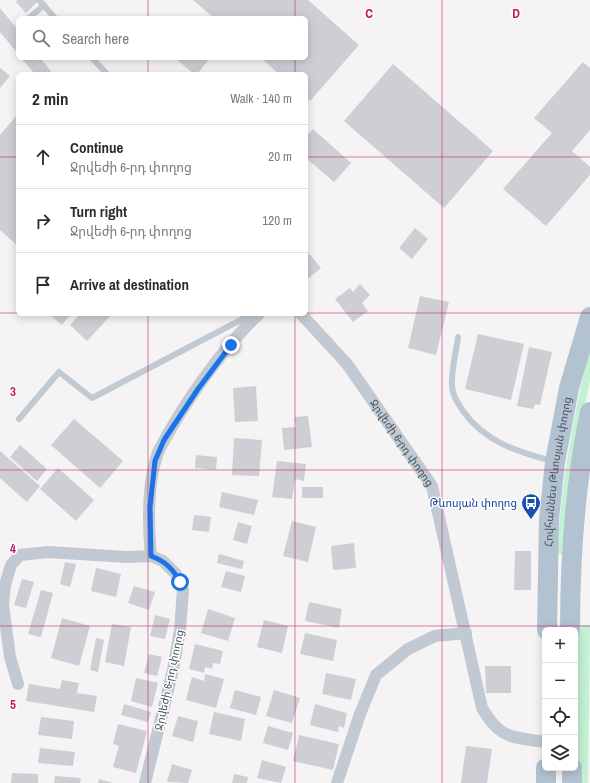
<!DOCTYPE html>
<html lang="en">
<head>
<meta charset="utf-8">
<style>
	body { margin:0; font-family:"Archivo Narrow","Noto Sans Armenian",sans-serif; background:#f2f2f3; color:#2b2b33 }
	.controls { position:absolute; right:12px; bottom:12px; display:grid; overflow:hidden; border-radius:6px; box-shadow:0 2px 10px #0003 }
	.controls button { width:36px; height:36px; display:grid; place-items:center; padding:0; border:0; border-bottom:1px solid #e1e1e2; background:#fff; color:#2b2b33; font:20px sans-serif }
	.stop { position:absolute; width:12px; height:12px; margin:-9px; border:3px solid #1a73e8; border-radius:50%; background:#fff }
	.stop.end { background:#1a73e8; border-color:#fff; box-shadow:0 1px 4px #0008 }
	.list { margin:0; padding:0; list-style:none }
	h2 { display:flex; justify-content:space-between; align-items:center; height:52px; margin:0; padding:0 16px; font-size:17px }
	h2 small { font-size:13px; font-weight:400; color:#7c7c81 }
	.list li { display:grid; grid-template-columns:26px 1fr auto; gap:12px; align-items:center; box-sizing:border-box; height:64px; padding:0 16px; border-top:1px solid #e1e1e2 }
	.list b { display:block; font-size:15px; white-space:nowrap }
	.list p { margin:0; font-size:13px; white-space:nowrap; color:#7c7c81 }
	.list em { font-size:13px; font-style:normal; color:#7c7c81 }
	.icon { flex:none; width:22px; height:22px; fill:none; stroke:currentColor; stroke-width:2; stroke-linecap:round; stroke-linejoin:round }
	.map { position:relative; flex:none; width:590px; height:783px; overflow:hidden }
	.search { position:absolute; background:#fff; box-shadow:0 2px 10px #0003; left:16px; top:16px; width:292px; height:44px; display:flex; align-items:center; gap:10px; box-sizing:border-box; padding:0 14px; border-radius:6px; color:#7c7c81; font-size:15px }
	.panel { position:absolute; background:#fff; box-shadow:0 2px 10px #0003; left:16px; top:72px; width:292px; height:244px; border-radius:6px }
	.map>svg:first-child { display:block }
	.green { fill:#c3f1d5 }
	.building { fill:#cdcfd5 }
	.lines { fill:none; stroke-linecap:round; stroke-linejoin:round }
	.service { stroke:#c1cad2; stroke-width:6 }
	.minor { stroke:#c1cad2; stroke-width:12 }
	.primary { stroke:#b3c2d1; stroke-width:20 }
	.route { stroke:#1a73e8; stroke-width:5 }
	.grid { fill:none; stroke:#c2185b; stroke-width:1; stroke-opacity:0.55 }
	.labels { text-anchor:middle; stroke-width:3; stroke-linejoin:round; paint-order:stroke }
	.street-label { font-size:11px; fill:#4a5661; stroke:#fff }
	.transit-label { font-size:11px; fill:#164399; stroke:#fff; text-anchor:end }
	.grid-label { font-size:13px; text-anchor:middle; font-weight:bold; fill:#c2185b; stroke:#fff; stroke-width:3; stroke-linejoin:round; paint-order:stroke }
</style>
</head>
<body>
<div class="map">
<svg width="590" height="783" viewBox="0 0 590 783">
	<rect width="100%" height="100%" fill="#f5f3f3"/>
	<g class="green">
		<path d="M590,348V380L574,458L564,555L557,554C561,484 573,416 590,348Z"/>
		<path d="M577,625H590L588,783H577Z"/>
	</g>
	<g class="building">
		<path d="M18,0H36L37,2L26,13L16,2Z"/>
		<path d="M193,0H308L359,45L310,101L306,97V74H279L261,58H306V18H214Z"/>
		<path d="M0,8L18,30V54L0,32Z"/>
		<path d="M21,58H40L51,71L48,74H35Z"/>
		<path d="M175,58H210L197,74H194Z"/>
		<path d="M583,62L590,68V130L572,151L590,167V175L546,226L503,189L552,133L534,118Z"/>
		<path d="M393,64L493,151L444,208L344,121Z"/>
		<path d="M0,68L10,76L0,88Z"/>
		<path d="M18,114V246L0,230V135Z"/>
		<path d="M313,129L351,163L334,182L306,158V137Z"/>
		<path d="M415,228L428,239L412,259L399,248Z"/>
		<path d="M306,250L321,268L309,278L306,274Z"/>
		<path d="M360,284L370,295L362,303L368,311L353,322L335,299L350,288L353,292Z"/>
		<path d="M420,296L449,302L436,355L408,348Z"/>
		<path d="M49,314H71L62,325Z"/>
		<path d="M80,314H112L87,341L70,325Z"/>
		<path d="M478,334L524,344L511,400L465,389Z"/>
		<path d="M529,347L552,352L540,405L535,404L533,409L517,406Z"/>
		<path d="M256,386L258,421L235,422L233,388Z"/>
		<path d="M308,416L312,447L284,450L282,428L296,427L294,417Z"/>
		<path d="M74,419L123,461L100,488L51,445Z"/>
		<path d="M234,438L262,440L259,476L232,475Z"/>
		<path d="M20,445L47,469L37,481L10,457Z"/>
		<path d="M0,451L40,486L27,502L0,478Z"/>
		<path d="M196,455L217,457L216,470L195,468Z"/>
		<path d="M277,461L306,464L304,481L295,479L292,499L272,497Z"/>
		<path d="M58,468L94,500L76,521L40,489Z"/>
		<rect x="302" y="487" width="21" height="11"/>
		<path d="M222,492L258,500L254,515L219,507Z"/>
		<path d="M194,515L211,517L209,532L192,530Z"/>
		<path d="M292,521L316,527L308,562L283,556Z"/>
		<path d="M238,522L252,526L247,544L233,540Z"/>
		<path d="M354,543L356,568L333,570L331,546Z"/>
		<path d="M515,551H531V590H514Z"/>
		<path d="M219,554L244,561L242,569L217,563Z"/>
		<path d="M65,562L76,564L70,587L60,584Z"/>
		<path d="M96,568L121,574L116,597L91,591Z"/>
		<path d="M226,571L245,576L241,592L221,587Z"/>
		<path d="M22,579L34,582L26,608L14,605Z"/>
		<path d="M134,586L155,592L149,610L128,603Z"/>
		<path d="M41,590L53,593L41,637L28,634Z"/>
		<path d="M309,602L342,609L339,628L305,621Z"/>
		<path d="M208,609L235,618L228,641L201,633Z"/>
		<path d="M155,615L170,619L165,639L150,636Z"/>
		<path d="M62,618L90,626L79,666L51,658Z"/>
		<path d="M264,620L288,626L282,653L257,647Z"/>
		<path d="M112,624L131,627L124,666L105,662Z"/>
		<path d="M305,633L337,640L333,661L300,654Z"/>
		<path d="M96,638L104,640L98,672L90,670Z"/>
		<path d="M195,644L223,651L220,664L213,663L212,669L205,667L204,673L189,669Z"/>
		<path d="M149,654L162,657L157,676L144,673Z"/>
		<path d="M485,666H511V693H486Z"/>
		<path d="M326,673L356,679L351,700L322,694Z"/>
		<path d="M205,674L224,679L216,708L186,700L192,677L204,681Z"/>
		<path d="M136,678L158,683L152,707L131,701Z"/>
		<path d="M62,680L79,683L77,693L97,696L94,712L26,701L29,684L60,689Z"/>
		<path d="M235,690L261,697L256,715L230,708Z"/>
		<path d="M274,690L300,698L292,723L266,716Z"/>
		<path d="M124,704L151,712L148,722L121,715Z"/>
		<path d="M315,704L347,713L344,728L339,726L338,732L310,725Z"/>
		<path d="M214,712L245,719L241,741L209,734Z"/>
		<path d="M178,716L198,721L193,742L172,736Z"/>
		<path d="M41,717L74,721L72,739L38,735Z"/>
		<path d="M118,724L147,731L136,773L113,767L119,746L113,744Z"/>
		<path d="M268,726L293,733L288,750L263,743Z"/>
		<path d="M299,735L339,744L333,770L293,761Z"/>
		<path d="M466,746L492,749L487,783H461Z"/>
		<path d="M40,748L75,752L73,766L38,763Z"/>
		<path d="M262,760L286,767L281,783L257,778Z"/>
		<path d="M172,764L192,770L188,783L167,782Z"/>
		<path d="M12,773L38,774V783H11Z"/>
		<path d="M234,774L248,777L247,783H232Z"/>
		<path d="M55,776L81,778L80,783H54Z"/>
		<path d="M99,779L113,783H98Z"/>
	</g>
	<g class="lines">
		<g class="service">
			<path d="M39,0L55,18"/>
			<path d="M29,18L44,5"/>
			<path d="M92,58L107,74"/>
			<path d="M458,337C456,353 451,370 452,386C452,395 458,403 463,411C484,441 517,452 552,461"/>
			<path d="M19,419L59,372L92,398L252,314"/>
		</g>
		<g class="minor">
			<path id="s1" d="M301,314L347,364L432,486L482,708C500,739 511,737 545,742"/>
			<path d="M151,556C148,524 147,481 159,450C183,405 221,349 259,314"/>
			<path d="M18,684L10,657L3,604L5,585L11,565L20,555L48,552L127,557L151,556L163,561L176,574L183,590L180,630L173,670L145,783"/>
			<path d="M337,783L360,714L376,675L408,649L435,636L466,633"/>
		</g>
		<g class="primary">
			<path id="s2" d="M547,630L549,519L555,462L569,388L590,317"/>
			<path d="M570,630C570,557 575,483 590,412"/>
			<path d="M546,768V783"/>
			<path d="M572,768V783"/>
		</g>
	</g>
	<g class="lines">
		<path class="route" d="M180,582C173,569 165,561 151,556L150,507L155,461L164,440L198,389L231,345"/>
	</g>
	<path class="grid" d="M148,0V18M295,0V18M442,0V783M148,58V74M295,58V74M0,157H18M306,157H590M0,313H18M306,313H590M148,314V783M295,314V783M0,470H590M0,626H590"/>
	<defs>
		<symbol id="bus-pin" viewBox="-11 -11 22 30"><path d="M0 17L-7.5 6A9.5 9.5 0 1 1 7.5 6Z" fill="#1a4fb4" stroke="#fff"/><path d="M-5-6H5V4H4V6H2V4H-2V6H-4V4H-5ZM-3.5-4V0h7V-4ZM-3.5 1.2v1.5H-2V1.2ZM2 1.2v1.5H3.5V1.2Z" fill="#fff"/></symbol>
	</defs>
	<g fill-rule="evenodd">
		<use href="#bus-pin" x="520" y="492" width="22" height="30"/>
	</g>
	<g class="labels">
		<g class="street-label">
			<text dy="4" stroke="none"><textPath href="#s1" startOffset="164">Ջրվեժի 6-րդ փողոց</textPath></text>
			<text dy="4" stroke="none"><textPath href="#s2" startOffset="159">Հովհաննես Թևոսյան փողոց</textPath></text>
			<text transform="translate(169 680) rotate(-78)" y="4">Ջրվեժի 6-րդ փողոց</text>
		</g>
		<g class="transit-label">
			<text x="517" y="507">Թևոսյան փողոց</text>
		</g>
	</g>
	<g class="grid-label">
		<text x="369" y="18">C</text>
		<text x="516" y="18">D</text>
		<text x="13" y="396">3</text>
		<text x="13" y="553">4</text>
		<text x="13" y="709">5</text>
	</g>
</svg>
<div class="controls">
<button>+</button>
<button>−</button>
<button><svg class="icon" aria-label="locate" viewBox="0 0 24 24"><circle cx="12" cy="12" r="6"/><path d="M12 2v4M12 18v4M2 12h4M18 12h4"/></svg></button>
<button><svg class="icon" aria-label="layers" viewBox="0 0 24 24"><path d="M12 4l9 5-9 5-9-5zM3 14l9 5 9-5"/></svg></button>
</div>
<div class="stop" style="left:180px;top:582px"></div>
<div class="stop end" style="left:231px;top:345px"></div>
<div class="search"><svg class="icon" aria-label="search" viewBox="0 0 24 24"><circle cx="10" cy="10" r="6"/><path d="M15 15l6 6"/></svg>Search here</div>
<section class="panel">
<h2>2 min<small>Walk · 140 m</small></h2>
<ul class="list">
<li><svg class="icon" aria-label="ahead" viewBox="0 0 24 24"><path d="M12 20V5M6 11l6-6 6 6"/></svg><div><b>Continue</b><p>Ջրվեժի 6-րդ փողոց</p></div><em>20 m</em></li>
<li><svg class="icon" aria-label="right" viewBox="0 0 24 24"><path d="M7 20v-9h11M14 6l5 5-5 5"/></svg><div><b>Turn right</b><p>Ջրվեժի 6-րդ փողոց</p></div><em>120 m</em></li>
<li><svg class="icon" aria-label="arrive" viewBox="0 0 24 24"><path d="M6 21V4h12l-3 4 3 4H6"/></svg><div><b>Arrive at destination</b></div></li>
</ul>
</section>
</div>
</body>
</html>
